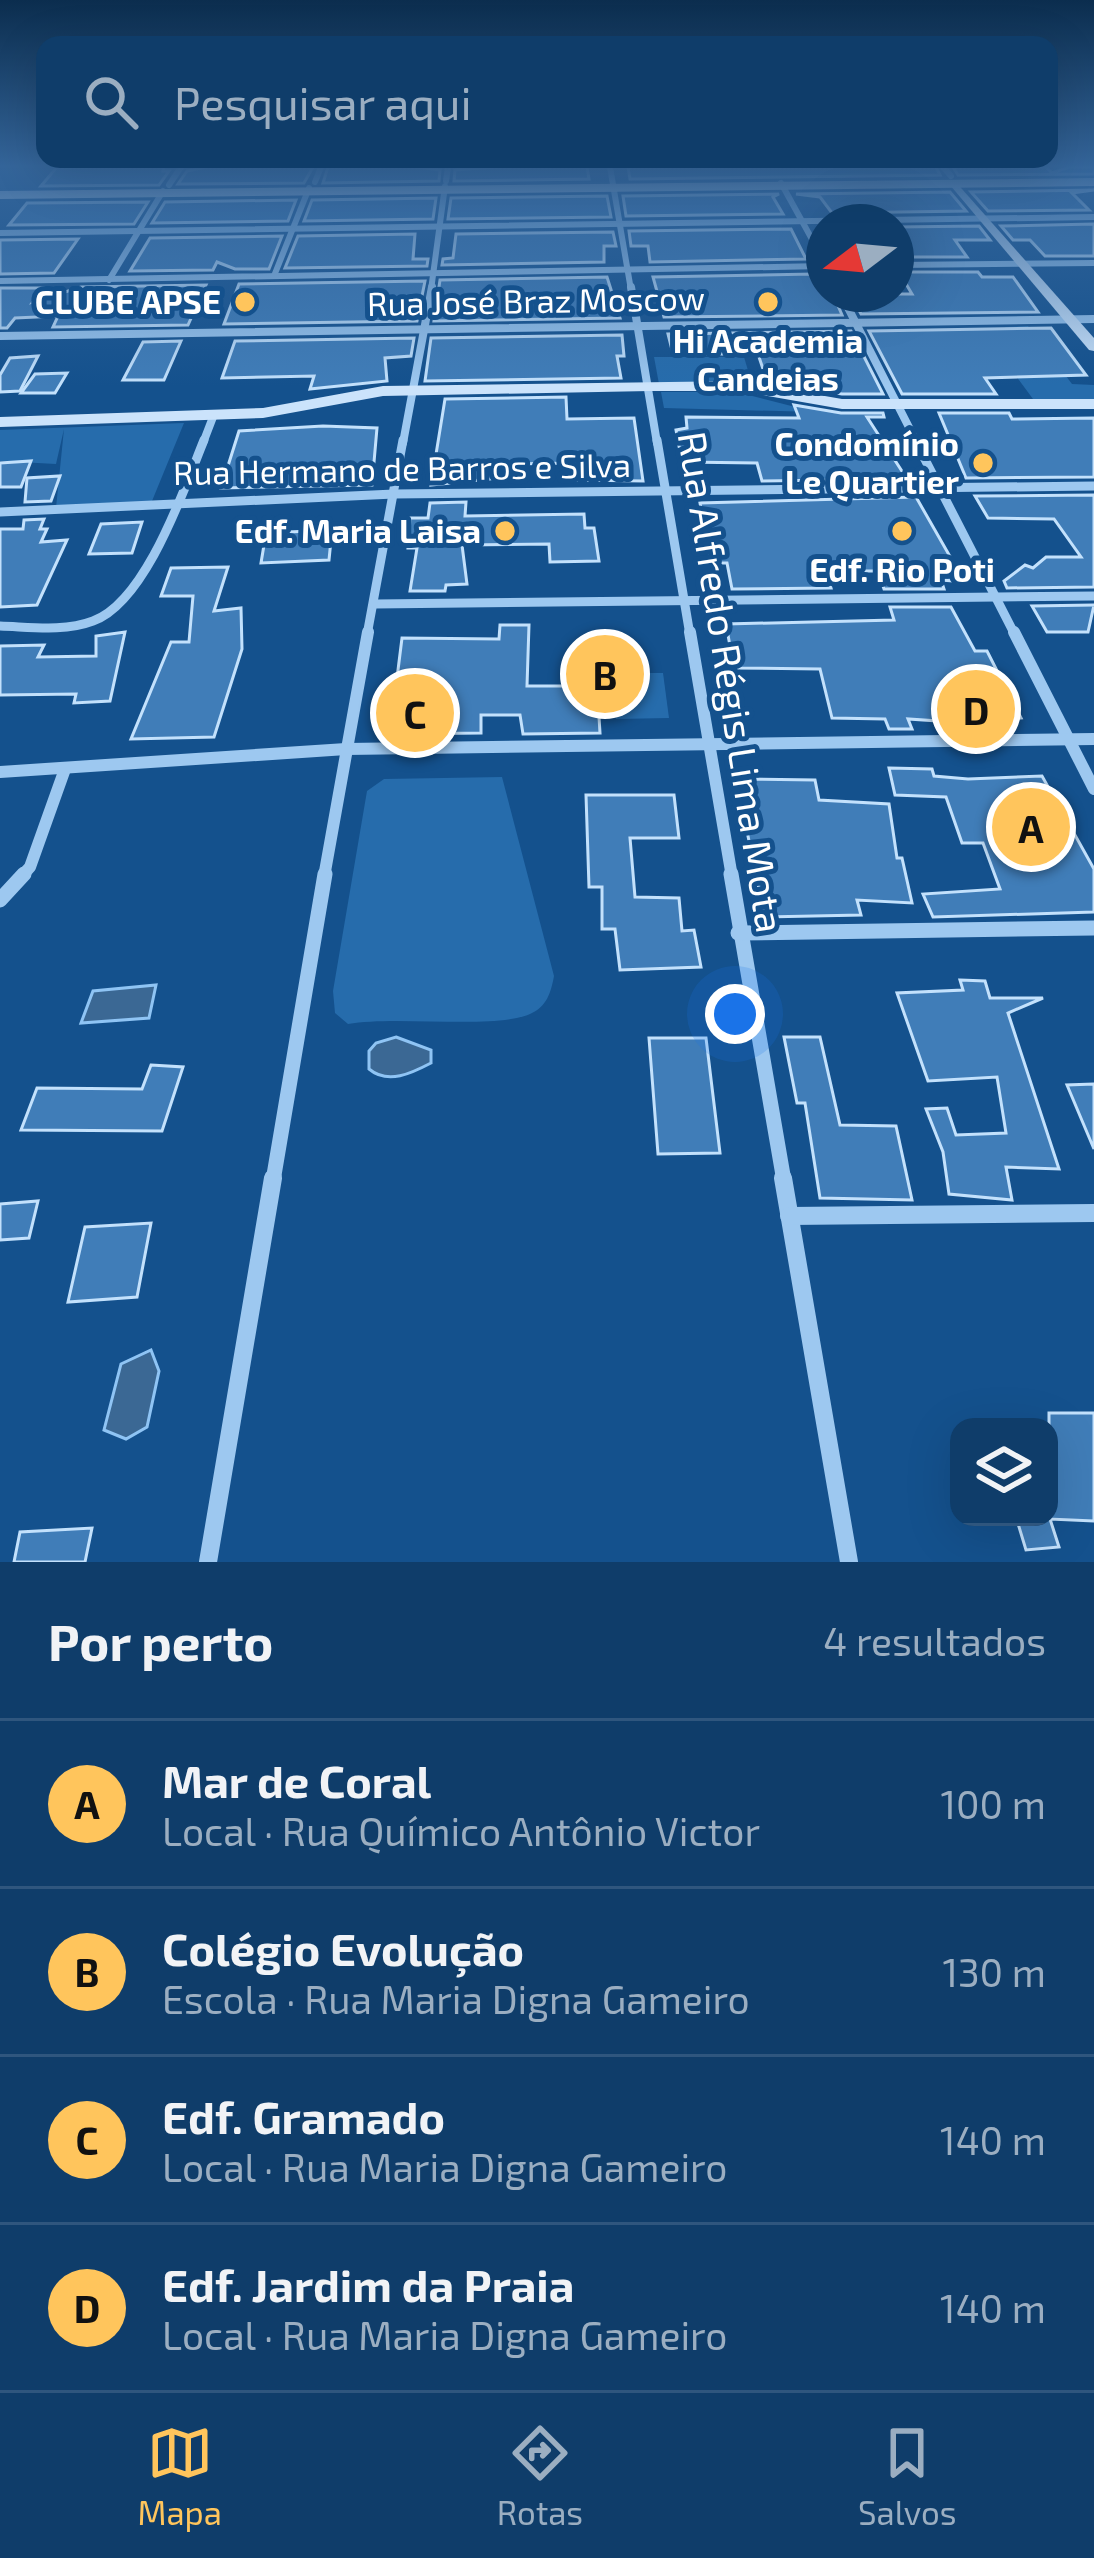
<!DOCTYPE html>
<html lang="pt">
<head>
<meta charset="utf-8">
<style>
	body { margin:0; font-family:"Exo 2",sans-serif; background:#184470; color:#f1f3f6 }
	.controls { position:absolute; right:36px; bottom:36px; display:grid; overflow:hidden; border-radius:24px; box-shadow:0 12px 48px #0002 }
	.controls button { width:108px; height:108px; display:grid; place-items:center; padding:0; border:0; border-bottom:3px solid #2f567e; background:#0f3d6a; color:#f1f3f6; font:60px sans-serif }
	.compass { position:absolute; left:806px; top:204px; width:108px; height:108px; border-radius:50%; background:#0f3d6a; box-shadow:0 12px 48px #0002; rotate:254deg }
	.you { position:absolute; left:735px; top:1014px; width:42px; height:42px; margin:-30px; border:9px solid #fff; border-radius:50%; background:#1a73e8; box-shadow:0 0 0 18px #1a73e833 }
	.badge { display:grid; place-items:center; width:78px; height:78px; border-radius:50%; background:#ffc55c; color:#111; font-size:39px; font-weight:700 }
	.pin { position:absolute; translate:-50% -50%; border:6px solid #fff; box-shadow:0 3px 12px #0006 }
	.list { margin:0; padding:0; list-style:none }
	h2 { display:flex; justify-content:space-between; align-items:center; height:156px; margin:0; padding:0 48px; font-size:51px }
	h2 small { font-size:39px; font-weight:400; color:#9baec1 }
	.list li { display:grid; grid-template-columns:78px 1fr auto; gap:36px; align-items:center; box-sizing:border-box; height:168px; padding:0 48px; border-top:3px solid #2f567e }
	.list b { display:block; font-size:45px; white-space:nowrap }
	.list p { margin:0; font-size:39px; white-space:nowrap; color:#9baec1 }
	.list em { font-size:39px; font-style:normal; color:#9baec1 }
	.icon { flex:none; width:66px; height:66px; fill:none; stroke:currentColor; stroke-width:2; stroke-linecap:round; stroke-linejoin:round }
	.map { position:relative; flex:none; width:1094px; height:1562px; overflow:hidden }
	.search { position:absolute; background:#0f3d6a; box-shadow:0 12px 48px #0002; left:36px; right:36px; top:36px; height:132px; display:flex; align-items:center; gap:30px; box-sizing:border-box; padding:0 42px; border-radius:24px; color:#9baec1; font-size:45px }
	.sheet { height:828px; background:#0f3d6a }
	nav { display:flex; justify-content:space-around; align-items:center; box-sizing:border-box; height:168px; border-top:3px solid #2f567e; background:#0f3d6a; font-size:33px; color:#9baec1 }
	nav a { display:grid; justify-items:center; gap:6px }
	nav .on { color:#ffc55c }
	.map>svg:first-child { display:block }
	.green { fill:#266cac }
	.water { fill:#3b6894; stroke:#8fc4f4; stroke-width:3 }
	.building { fill:#407db8; stroke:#c3e1fc; stroke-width:3 }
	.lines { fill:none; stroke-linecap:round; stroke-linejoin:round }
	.street-far5 { stroke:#9dc8f0; stroke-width:6 }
	.street-far4 { stroke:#9dc8f0; stroke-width:8 }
	.street-far3 { stroke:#9dc8f0; stroke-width:9 }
	.street-far2 { stroke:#9dc8f0; stroke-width:12 }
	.street-far1 { stroke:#9dc8f0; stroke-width:15 }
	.street { stroke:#9dc8f0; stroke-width:18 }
	.secondary { fill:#cbe3fb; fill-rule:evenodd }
	.primary { fill:#e6f1ff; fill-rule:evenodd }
	.poi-dot { fill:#ffc55c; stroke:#14518d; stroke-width:4.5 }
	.labels { text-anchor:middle; stroke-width:10; stroke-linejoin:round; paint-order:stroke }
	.far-street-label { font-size:33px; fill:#fff; stroke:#14518d }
	.far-poi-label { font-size:33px; font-weight:bold; fill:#fff; stroke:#14518d; text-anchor:end }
	.street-label { font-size:39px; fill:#fff; stroke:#14518d }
</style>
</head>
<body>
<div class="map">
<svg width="1094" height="1562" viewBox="0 0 1094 1562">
	<rect width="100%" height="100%" fill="#14518d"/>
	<g class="green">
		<path d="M1028,326L1072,384L1094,385V399H1033L999,353L1024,351L1005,327Z"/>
		<path d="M654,357H744L752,384H659Z"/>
		<path d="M661,392H737L815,412L664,408Z"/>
		<path d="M184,423L152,501L56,508L64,429L56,464L0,461V430Z"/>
		<path d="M611,673H663L669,718L616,719Z"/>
		<path d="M502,777L554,976C551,992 547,1007 530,1014C493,1030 397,1015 348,1024L335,1013L333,991L367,791L384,779Z"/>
	</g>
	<g class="water">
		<path d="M156,985L149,1018L81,1023L93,991Z"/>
		<path d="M396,1037L431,1050V1063C412,1073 388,1085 369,1069V1051L376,1043Z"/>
		<path d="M151,1350L159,1371L147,1427L126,1439L104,1430L121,1364Z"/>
	</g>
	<g class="building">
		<path d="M57,167H164L163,171H169L159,185L41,186Z"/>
		<path d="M206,167H313L304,183L178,184L187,171Z"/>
		<path d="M328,167H418L440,170L439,181L323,183Z"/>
		<path d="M494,167H587L589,179L454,181L455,170Z"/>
		<path d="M628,167H936L940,175L630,179Z"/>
		<path d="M953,167H1046L1052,173L1069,167H1094V174L958,175Z"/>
		<path d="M1094,190L1072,193L1089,210L988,211L971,192Z"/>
		<path d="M950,192L966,211L832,213L820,197L796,194Z"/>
		<path d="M779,194L773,197L783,214L626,216L623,196Z"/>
		<path d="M607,196L611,217L448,219L451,198Z"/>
		<path d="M436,198L433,219L304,221L312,200Z"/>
		<path d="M296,200L288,221L152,223L165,202Z"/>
		<path d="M148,202L134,224L9,225L27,203Z"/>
		<path d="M1094,224V256H1045L1030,240H1013L1001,226Z"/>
		<path d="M979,226L990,240H955L967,257H896V227Z"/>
		<path d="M791,229L806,259L650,262L648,246H631L629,231Z"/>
		<path d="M613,232L616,246H604V262L442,265L443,259L453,258L456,234Z"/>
		<path d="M415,234L413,259H428L427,266L285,268L298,236Z"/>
		<path d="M282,236L269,269H235L217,262L213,270L130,271L150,238Z"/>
		<path d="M78,239L54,273L0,274V240Z"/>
		<path d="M899,272H978L982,277H1013L1038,312L861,314L850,294H912Z"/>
		<path d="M813,274L823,294H833L842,315L664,317L653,277Z"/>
		<path d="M607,277L620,318L434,321L440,280Z"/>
		<path d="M425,281L417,321L224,324L239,284Z"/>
		<path d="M206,285L188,325L53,327L58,316L15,318L7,328H0V288H44L33,302L81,287Z"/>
		<path d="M1051,328L1086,375L985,378L996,394H902L869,331Z"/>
		<path d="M851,331L883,394H842L767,381L758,354H673L668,334Z"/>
		<path d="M622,335L624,356H617L621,378L425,381L431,338Z"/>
		<path d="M414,338L411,356L385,358L387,381L310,389L314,376L222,378L235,341Z"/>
		<path d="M181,341L164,380H123L143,342Z"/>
		<path d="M38,356L20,391L0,392V375L10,358Z"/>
		<path d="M67,373L55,393H21L35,374Z"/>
		<path d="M566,397L567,419L634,418L643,481L575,480L576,463L499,464L500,478L431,485L445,399Z"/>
		<path d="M794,405L841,413H883L884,417H867L907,479L762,481L757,463L682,462L676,430L687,428L686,417L799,418Z"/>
		<path d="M1009,413L1012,419L1094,418V477L966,478L939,413Z"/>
		<path d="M323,426L377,428L372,485L221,488L239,431Z"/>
		<path d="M31,461L21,487H0V463Z"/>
		<path d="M60,476L51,501L25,502L27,478Z"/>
		<path d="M1094,495V587L1007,588L1004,581L1025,565L1033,568L1046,557H1081L1054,519L988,518L975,496Z"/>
		<path d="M916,497L952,560H948L954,581L941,580L944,589H884L878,571H826L831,588L732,589L727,563H711L700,503Z"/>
		<path d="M466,502L465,516L584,514L585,528H594L599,561L550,562L549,544L462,545L467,584L446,585L445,591H410L417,548H408L410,518H428L430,503Z"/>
		<path d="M44,519L40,529H47L41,542L67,540L37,605L0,607V529H23L24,520Z"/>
		<path d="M142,522L132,553L89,554L101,524Z"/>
		<path d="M332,530L329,560L261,563L266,533Z"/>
		<path d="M228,567L214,611L241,608L242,649L214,737L131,739L171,642H189L193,596H161L171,568Z"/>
		<path d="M1094,605L1088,632H1047L1032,606Z"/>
		<path d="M890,607H951L975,651H987L1021,718L1010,719L1013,726L908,719L912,729H889L885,719L832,718L820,669L734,668L726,624L894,620Z"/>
		<path d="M500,625H529L527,686H571L572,653H595L600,733L523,734L520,715H481V733L390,734L402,638L499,639Z"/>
		<path d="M125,632L110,701L74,703L76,694L0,695V646L44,645L38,657L96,656V636Z"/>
		<path d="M889,768L932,769L934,776L968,779L1042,776L1094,869V912L933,917L923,894L1000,889L983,843H962L946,797L895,795Z"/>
		<path d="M736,779L815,780L819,800L889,804L897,858H902L912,903L857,900L861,915L765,917Z"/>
		<path d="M586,795H674L679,838H630L635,897L679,898L682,931L694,930L701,967L620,970L615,929H602V887H589Z"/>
		<path d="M960,980L985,981L990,998H1043L1008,1013L1059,1169L1006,1167L1012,1200L949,1194L943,1152L926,1109L947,1108L956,1135L1006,1133L997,1077L928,1081L897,993L963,990Z"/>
		<path d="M784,1037H820L840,1125L896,1126L912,1200L820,1198L805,1103H797Z"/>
		<path d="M649,1038H706L720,1153L658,1154Z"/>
		<path d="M151,1065L183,1067L162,1131L21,1130L37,1088L142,1089Z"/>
		<path d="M1094,1084V1149L1067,1085Z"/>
		<path d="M38,1201L29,1238L0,1240V1204Z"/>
		<path d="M151,1223L137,1297L68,1302L85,1227Z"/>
		<path d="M1049,1413H1094V1521L1050,1519L1059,1547L1026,1550L1016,1517H1049Z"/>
		<path d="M92,1528L85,1562H14L20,1532Z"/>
	</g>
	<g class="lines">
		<g class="street-far5">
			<path d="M610,167L631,290"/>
			<path d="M943,167L951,176"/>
			<path d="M446,181L448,167"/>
			<path d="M315,182L321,167"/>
			<path d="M781,183L824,261"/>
			<path d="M169,185L181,167"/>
			<path d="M0,233L1094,217"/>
			<path d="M896,265L1094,263"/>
			<path d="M274,276L309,188"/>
			<path d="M109,280L163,191"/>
			<path d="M0,281L824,266"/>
			<path d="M431,290L445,186"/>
		</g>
		<g class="street-far4">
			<path d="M631,287L657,443"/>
			<path d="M841,294L917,443"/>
			<path d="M0,336L1094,319"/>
			<path d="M203,443L213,417"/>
			<path d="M403,443L432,287"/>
		</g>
		<g class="street-far3">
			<path d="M657,440L690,635"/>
			<path d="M915,440L1015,635"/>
			<path d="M0,512L394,494L1094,486"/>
			<path d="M375,604L1094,596"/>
			<path d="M0,626C31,627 64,632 93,621C146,602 184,489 204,440"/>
			<path d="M367,635L403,440"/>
		</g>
		<g class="street-far2">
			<path d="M690,632L732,877"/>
			<path d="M1014,632L1094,789"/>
			<path d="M0,772L346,749L1094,739"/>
			<path d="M21,877L30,867L65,769"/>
			<path d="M324,877L368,632"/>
		</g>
		<g class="street-far1">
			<path d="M731,874L784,1181"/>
			<path d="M0,900L24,874"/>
			<path d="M738,933L1094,928"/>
			<path d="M273,1181L325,874"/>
		</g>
		<g class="street">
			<path d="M783,1178L849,1562"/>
			<path d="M789,1216L1094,1213"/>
			<path d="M208,1562L273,1178"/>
		</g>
		<g class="secondary">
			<path d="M954,180L1094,338V351L1089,350L950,185Z"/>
			<path d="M740,381L842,399H1094V409H842L740,391H650L383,396L263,418L0,427V417L263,408L383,386Z"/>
		</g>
		<path class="primary" d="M1094,178V186L0,199V191Z"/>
	</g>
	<linearGradient id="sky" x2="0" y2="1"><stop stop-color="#0b2d4e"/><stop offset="0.43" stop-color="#34659a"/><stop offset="1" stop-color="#34659a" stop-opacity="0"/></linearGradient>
	<rect width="1094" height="386" fill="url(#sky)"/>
	<g class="poi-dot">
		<circle cx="245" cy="302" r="12"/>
		<circle cx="768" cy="302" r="12"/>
		<circle cx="983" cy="463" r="12"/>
		<circle cx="505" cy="531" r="12"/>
		<circle cx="902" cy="531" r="12"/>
	</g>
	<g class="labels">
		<g class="far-street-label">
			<text transform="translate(536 301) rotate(-1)" y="12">Rua José Braz Moscow</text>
			<text transform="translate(402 469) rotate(-1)" y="12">Rua Hermano de Barros e Silva</text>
		</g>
		<g class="far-poi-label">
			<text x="221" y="314">CLUBE APSE</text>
			<text x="768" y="353" text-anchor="middle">Hi Academia<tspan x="768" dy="38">Candeias</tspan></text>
			<text x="959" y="456">Condomínio<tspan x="959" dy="38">Le Quartier</tspan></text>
			<text x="481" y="543">Edf. Maria Laisa</text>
			<text x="902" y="582" text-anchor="middle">Edf. Rio Poti</text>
		</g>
		<g class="street-label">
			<text transform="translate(731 682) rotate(81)" y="14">Rua Alfredo Régis Lima Mota</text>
		</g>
	</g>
</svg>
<div class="controls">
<button><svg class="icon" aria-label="layers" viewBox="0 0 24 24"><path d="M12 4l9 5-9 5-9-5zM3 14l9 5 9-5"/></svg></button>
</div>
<svg class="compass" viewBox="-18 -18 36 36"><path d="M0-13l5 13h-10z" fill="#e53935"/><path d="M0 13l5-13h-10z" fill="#9baec1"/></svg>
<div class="you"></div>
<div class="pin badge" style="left:1031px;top:827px">A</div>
<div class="pin badge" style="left:605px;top:674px">B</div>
<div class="pin badge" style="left:415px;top:713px">C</div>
<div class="pin badge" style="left:976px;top:709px">D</div>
<div class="search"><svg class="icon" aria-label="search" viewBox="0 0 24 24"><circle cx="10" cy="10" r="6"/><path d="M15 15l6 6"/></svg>Pesquisar aqui</div>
</div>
<section class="sheet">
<h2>Por perto<small>4 resultados</small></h2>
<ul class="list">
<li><span class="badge">A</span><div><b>Mar de Coral</b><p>Local · Rua Químico Antônio Victor</p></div><em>100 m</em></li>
<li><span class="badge">B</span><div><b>Colégio Evolução</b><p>Escola · Rua Maria Digna Gameiro</p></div><em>130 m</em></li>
<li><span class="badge">C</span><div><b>Edf. Gramado</b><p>Local · Rua Maria Digna Gameiro</p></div><em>140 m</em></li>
<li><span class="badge">D</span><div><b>Edf. Jardim da Praia</b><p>Local · Rua Maria Digna Gameiro</p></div><em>140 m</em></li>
</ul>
</section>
<nav>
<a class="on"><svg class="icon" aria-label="map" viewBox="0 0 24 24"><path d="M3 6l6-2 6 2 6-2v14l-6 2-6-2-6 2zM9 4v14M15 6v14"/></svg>Mapa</a>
<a><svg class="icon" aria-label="directions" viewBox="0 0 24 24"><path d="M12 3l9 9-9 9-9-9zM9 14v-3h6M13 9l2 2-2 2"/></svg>Rotas</a>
<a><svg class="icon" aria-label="saved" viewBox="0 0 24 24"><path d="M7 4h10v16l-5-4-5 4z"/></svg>Salvos</a>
</nav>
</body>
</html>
